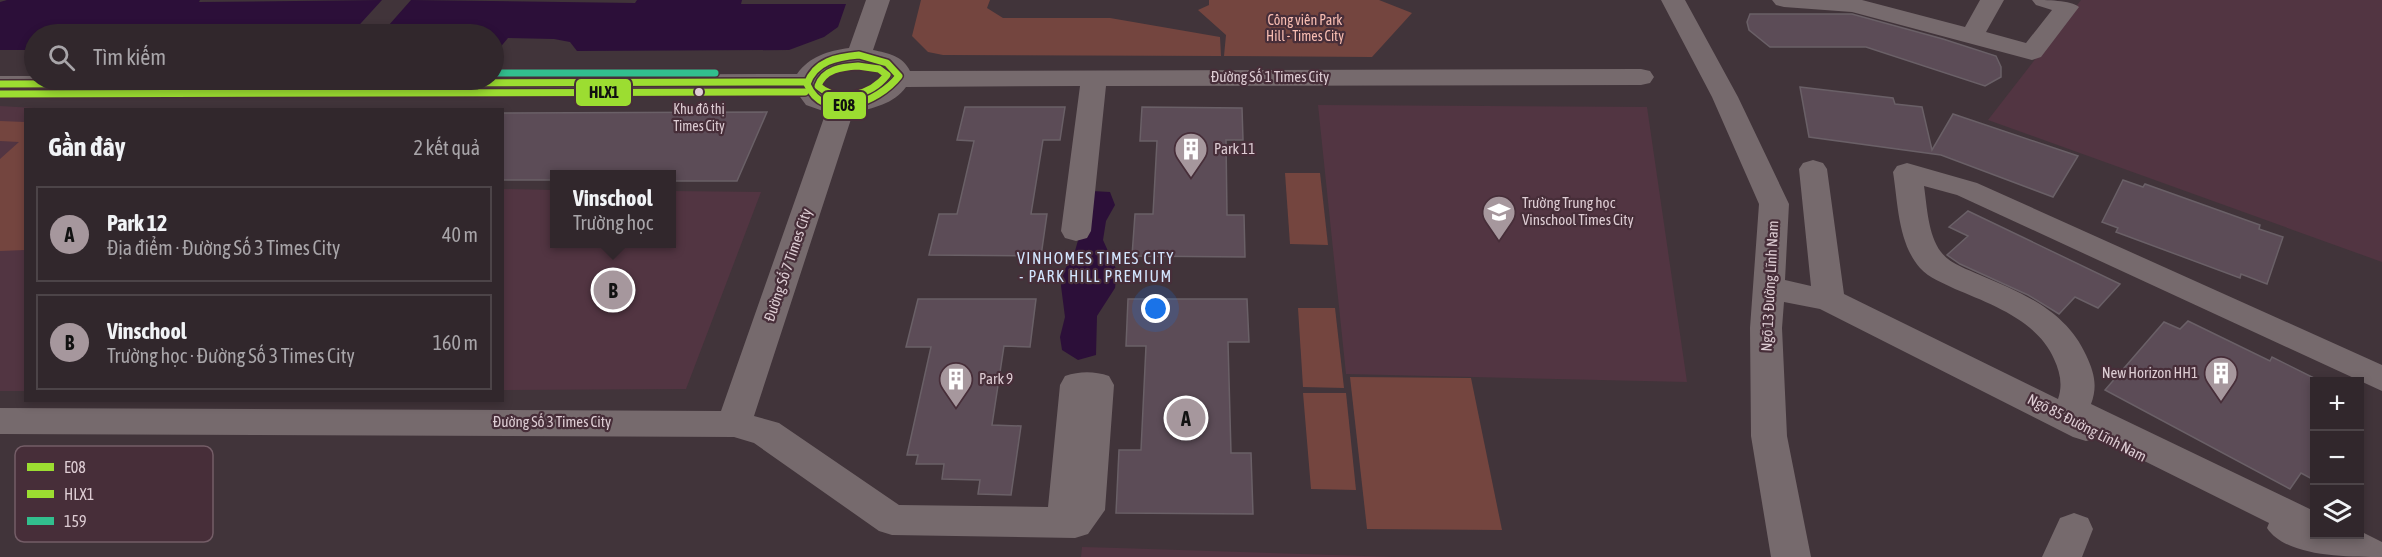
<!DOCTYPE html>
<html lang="vi">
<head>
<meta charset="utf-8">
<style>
	body { margin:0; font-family:"Asap Condensed",sans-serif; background:#392f34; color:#f1f3f6 }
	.controls { position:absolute; right:18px; bottom:18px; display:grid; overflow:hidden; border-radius:0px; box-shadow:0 3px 9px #0003 }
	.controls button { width:54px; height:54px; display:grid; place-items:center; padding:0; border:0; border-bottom:2px solid #4c4448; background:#31272c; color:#f1f3f6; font:30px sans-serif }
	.you { position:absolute; left:1156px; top:309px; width:21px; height:21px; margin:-15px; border:4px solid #fff; border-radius:50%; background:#1a73e8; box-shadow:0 0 0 9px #1a73e833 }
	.badge { display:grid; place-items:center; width:39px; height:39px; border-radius:50%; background:#a6979d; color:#111; font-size:20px; font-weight:700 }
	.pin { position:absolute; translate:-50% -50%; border:3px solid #fff; box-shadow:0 2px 6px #0006 }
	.popup { position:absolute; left:550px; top:170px; width:126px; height:78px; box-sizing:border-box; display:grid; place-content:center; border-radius:0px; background:#31272c; filter:drop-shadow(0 2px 4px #0005); font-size:20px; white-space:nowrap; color:#a8a5a9 }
	.popup b { font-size:22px; color:#f1f3f6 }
	.popup::after { content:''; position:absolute; left:50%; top:100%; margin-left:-12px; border:12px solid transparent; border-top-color:#31272c }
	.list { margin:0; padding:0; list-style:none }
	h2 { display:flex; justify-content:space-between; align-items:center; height:78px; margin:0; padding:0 24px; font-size:26px }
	h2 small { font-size:20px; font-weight:400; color:#a8a5a9 }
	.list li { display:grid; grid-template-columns:39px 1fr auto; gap:18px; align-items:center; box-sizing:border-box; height:96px; margin:0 12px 12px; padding:0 12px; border:2px solid #4c4448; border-radius:0px }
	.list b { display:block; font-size:22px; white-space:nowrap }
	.list p { margin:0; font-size:20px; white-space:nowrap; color:#a8a5a9 }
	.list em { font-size:20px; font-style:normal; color:#a8a5a9 }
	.icon { flex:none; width:33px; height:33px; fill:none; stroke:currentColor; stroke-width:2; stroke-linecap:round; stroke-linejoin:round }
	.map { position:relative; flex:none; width:2382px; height:557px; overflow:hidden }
	.search { position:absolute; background:#31272c; box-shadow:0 3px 9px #0003; left:24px; top:24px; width:480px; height:66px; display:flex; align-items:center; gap:15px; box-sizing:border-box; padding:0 21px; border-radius:33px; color:#a8a5a9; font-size:22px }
	.panel { position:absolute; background:#31272c; box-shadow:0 3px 9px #0003; left:24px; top:108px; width:480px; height:294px; border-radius:0px }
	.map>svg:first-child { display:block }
	.built { fill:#523542 }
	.green { fill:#74453f }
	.water { fill:#2c0f39 }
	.building { fill:#5c4c57; stroke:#6a6067; stroke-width:1.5 }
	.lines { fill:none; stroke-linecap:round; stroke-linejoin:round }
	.minor { fill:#766a6d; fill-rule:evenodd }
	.bus-1-casing { stroke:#472e39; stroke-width:10 }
	.bus-2-casing { stroke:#472e39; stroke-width:10 }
	.bus-3-casing { stroke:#472e39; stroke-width:10 }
	.bus-1 { stroke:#9cdd31; stroke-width:7 }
	.bus-2 { stroke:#9cdd31; stroke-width:7 }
	.bus-3 { stroke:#32bf8e; stroke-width:7 }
	.bus-dot { fill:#ddccd3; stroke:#472e39; stroke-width:2 }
	.labels { text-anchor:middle; stroke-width:4.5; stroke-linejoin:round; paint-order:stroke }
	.far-park-label { font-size:14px; fill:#f8bdb2; stroke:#472e39 }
	.bus-label { font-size:14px; fill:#ddccd3; stroke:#472e39 }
	.street-label { font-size:15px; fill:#ddccd3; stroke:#472e39 }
	.poi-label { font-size:15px; fill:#ddccd3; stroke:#472e39; text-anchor:start }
	.neighbourhood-label { font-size:16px; letter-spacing:1.5px; fill:#d3e6ff; stroke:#472e39 }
	.key { fill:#472e39; stroke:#745d67; stroke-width:1.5 }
	.key-label { font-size:16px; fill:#ddccd3 }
	.line-badge { stroke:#472e39; stroke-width:2 }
	.pale-badge-label { font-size:16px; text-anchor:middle; font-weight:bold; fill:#111 }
</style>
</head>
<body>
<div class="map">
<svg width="2382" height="557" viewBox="0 0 2382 557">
	<rect width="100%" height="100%" fill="#41343a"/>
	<g class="built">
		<path d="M2081,0H2382V262L1988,120Z"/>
		<path d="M1318,105L1647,107L1687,382L1346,374Z"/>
		<path d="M0,106L52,109L26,110L25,391H0Z"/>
		<path d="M503,189L554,190V244H672V191L761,192L686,389L503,390Z"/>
		<path d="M1082,547L1118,548L1396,557H1081Z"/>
	</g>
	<g class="green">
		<path d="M921,0H990L987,8L1003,18H1110L1220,37L1221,56L943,55L928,52L912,36Z"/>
		<path d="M1209,0H1379L1412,13L1372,57L1224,56L1226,35L1198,10L1209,5Z"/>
		<path d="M0,121L25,122V250L0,251V159L19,142L0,141Z"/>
		<path d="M1285,173H1320L1328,245L1290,244Z"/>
		<path d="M1298,308H1335L1344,388L1303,387Z"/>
		<path d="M1350,377L1471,378L1502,530L1367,529Z"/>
		<path d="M1303,393H1346L1356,490L1311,489Z"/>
	</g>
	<g class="water">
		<path d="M7,0H200L199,2L382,0L351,34H34V50H0V2Z"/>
		<path d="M411,0L635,3L637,0H742L741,4H846L838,27L824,37L789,50L577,51L570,42L554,39L508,38L498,50H494V34H381Z"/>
		<path d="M1092,191L1110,192L1115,205L1106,221L1103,240L1117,271L1115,288L1097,316L1096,355L1078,360L1062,350L1060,337L1065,317L1061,286L1064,271L1075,251Z"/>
	</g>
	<g class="building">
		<path d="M1750,14H1852L1943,39L1996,56L2001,67V77L1985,86L1866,47H1770L1749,30L1747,22Z"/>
		<path d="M1800,87L1893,98L1895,104L1922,107L1932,150L1953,114L2078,156L2053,197L1941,155L1809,137Z"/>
		<path d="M965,107H1065L1060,140H1043L1031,214H1047L1041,256L929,255L939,214H957L974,141L957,140Z"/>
		<path d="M1142,107L1242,108L1243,140H1226L1227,215H1244L1245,257L1132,256L1135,214H1153L1157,141H1140Z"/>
		<path d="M767,112L737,181H672V174H555V180H502V113Z"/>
		<path d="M2123,180L2143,187L2145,184L2260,225L2259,229L2283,237L2267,284L2241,274L2240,278L2116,232L2118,228L2102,222Z"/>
		<path d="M1968,211L2120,284L2098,308L2075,297L2059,314L2028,295L1960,264L1947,255L1968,236L1949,227Z"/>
		<path d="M918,299H1036L1030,347L1004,346L992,425L1021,426L1011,495L978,494L980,480L942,479L944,464H916L918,455H907L931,347H906Z"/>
		<path d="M1128,299H1247L1249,342H1228L1231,453H1251L1253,514L1116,513L1119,450H1141L1146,346H1126Z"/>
		<path d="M2188,321L2270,361L2272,357L2314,378V480L2301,473L2290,489L2105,390L2164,322L2180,329Z"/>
	</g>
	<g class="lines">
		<g class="minor">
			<path d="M866,0H890L873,50C888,53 903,56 910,71L1641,69L1650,71L1654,77L1650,83L1641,85L1106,86L1091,231L1087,238L1076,241L1065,238L1061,231L1080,86L906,87C894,104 873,108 853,113L754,416L779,423L899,505L1048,507L1060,385L1065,376C1080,371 1094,371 1109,376L1114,385L1105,510L1088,534L1075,538L892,535L879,531L754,443L734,437L0,434V408L721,411L826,112L806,105L795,90L0,92V76H34V80H494V75L797,74C810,56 828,51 849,48ZM859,63L875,66L884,71L886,76C876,96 838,106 821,90V78C832,67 844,64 859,63Z"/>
			<path d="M1661,0H1685L1738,97L1789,204L1785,280L1811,286L1799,169L1803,163L1813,160L1823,163L1827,169L1844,294L2058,399C2063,385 2060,372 2054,359C2038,321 1991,304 1955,289C1943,283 1929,278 1920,268C1898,243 1898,203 1893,172L1897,166L1907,163L1977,183L2382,365V391L1957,195L1924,186C1927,206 1928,235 1941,252C1950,264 1967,269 1980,275C2023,293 2066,311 2086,355C2094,372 2098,386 2091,404L2314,511V534H2360V531L2382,542V557C2346,557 2286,557 2267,528L2269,523L2098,438L2086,441L2073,437L1820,309L1784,302L1782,328L1787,436L1811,557H1771L1751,436L1750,328L1759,204L1712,97Z"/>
			<path d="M1772,0H1862L1965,27L1980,0H2004L1986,32L2026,43L2052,10L2036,5L2032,0C2046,0 2071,0 2079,7L2041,57L2032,60L1852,12L1784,7L1776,5Z"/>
			<path d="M2074,513L2088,518L2093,529L2082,557H2042L2060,518Z"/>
		</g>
		<defs>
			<g id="bus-1">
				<path d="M859,55L887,63L899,76C878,103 824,124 807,84C815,61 837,57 859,55Z"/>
				<path d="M0,84L805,82"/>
			</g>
			<g id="bus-2">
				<path d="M858,66L879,69L887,75C871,95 839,104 818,86C824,69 842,67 858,66Z"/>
				<path d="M0,94L805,92"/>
			</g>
			<path id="bus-3" d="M494,73H715"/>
		</defs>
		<use href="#bus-1" class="bus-1-casing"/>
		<use href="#bus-2" class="bus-2-casing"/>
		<use href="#bus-3" class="bus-3-casing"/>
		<use href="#bus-1" class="bus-1"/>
		<use href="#bus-2" class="bus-2"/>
		<use href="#bus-3" class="bus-3"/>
	</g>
	<defs>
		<symbol id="building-pin" viewBox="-11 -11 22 30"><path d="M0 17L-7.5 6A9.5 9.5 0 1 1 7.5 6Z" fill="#a6979d" stroke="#472e39"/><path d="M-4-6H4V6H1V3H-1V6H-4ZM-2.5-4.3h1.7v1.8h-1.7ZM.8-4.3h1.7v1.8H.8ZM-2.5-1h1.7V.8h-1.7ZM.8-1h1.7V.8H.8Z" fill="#fff"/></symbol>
		<symbol id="school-pin" viewBox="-11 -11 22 30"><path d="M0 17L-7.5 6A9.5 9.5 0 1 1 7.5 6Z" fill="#a6979d" stroke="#472e39"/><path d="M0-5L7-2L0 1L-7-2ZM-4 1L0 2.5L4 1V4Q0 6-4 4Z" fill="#fff"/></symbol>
	</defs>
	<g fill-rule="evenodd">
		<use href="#building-pin" x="1172" y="130" width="38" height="52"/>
		<use href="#school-pin" x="1480" y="193" width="38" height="52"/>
		<use href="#building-pin" x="2202" y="354" width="38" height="52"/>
		<use href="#building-pin" x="937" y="360" width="38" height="52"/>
	</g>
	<circle class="bus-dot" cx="699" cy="92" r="5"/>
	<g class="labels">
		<g class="far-park-label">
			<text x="1305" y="25">Công viên Park<tspan x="1305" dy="16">Hill - Times City</tspan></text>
		</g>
		<g class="bus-label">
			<text x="699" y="114">Khu đô thị<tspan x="699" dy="17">Times City</tspan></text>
		</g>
		<g class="street-label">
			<text x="1270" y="82">Đường Số 1 Times City</text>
			<text transform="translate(788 265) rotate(-71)" y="5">Đường Số 7 Times City</text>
			<text transform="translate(1770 286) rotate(-87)" y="5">Ngõ 13 Đường Lĩnh Nam</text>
			<text x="552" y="427">Đường Số 3 Times City</text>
			<text transform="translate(2087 428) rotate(27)" y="5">Ngõ 85 Đường Lĩnh Nam</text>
		</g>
		<g class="poi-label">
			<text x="1214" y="154">Park 11</text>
			<text x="1522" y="208">Trường Trung học<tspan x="1522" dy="17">Vinschool Times City</tspan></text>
			<text x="2198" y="378" text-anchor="end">New Horizon HH1</text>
			<text x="979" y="384">Park 9</text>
		</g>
		<g class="neighbourhood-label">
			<text x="1096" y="264">VINHOMES TIMES CITY<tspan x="1096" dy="18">- PARK HILL PREMIUM</tspan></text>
		</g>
	</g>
	<rect x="15" y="446" width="198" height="96" rx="9" class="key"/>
	<rect x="27" y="463" width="27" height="8" fill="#9cdd31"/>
	<rect x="27" y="490" width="27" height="8" fill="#9cdd31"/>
	<rect x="27" y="517" width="27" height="8" fill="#32bf8e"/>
	<g class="key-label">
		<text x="64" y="473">E08</text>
		<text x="64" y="500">HLX1</text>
		<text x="64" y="527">159</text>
	</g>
	<g class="line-badge">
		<rect x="575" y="78" width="57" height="29" rx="6" fill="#9cdd31"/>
		<rect x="822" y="91" width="45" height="29" rx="6" fill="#9cdd31"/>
	</g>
	<g class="pale-badge-label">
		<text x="604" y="98">HLX1</text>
		<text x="844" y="111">E08</text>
	</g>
</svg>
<div class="controls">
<button>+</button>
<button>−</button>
<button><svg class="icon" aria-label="layers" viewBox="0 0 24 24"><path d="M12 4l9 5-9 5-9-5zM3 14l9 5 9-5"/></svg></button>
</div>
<div class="you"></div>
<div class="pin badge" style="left:1186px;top:418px">A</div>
<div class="pin badge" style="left:613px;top:290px">B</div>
<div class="popup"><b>Vinschool</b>Trường học</div>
<div class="search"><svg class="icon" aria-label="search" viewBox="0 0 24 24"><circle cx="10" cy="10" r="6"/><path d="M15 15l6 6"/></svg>Tìm kiếm</div>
<section class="panel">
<h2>Gần đây<small>2 kết quả</small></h2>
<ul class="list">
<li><span class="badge">A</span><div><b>Park 12</b><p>Địa điểm · Đường Số 3 Times City</p></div><em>40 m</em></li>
<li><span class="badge">B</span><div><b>Vinschool</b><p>Trường học · Đường Số 3 Times City</p></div><em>160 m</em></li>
</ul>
</section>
</div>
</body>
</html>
